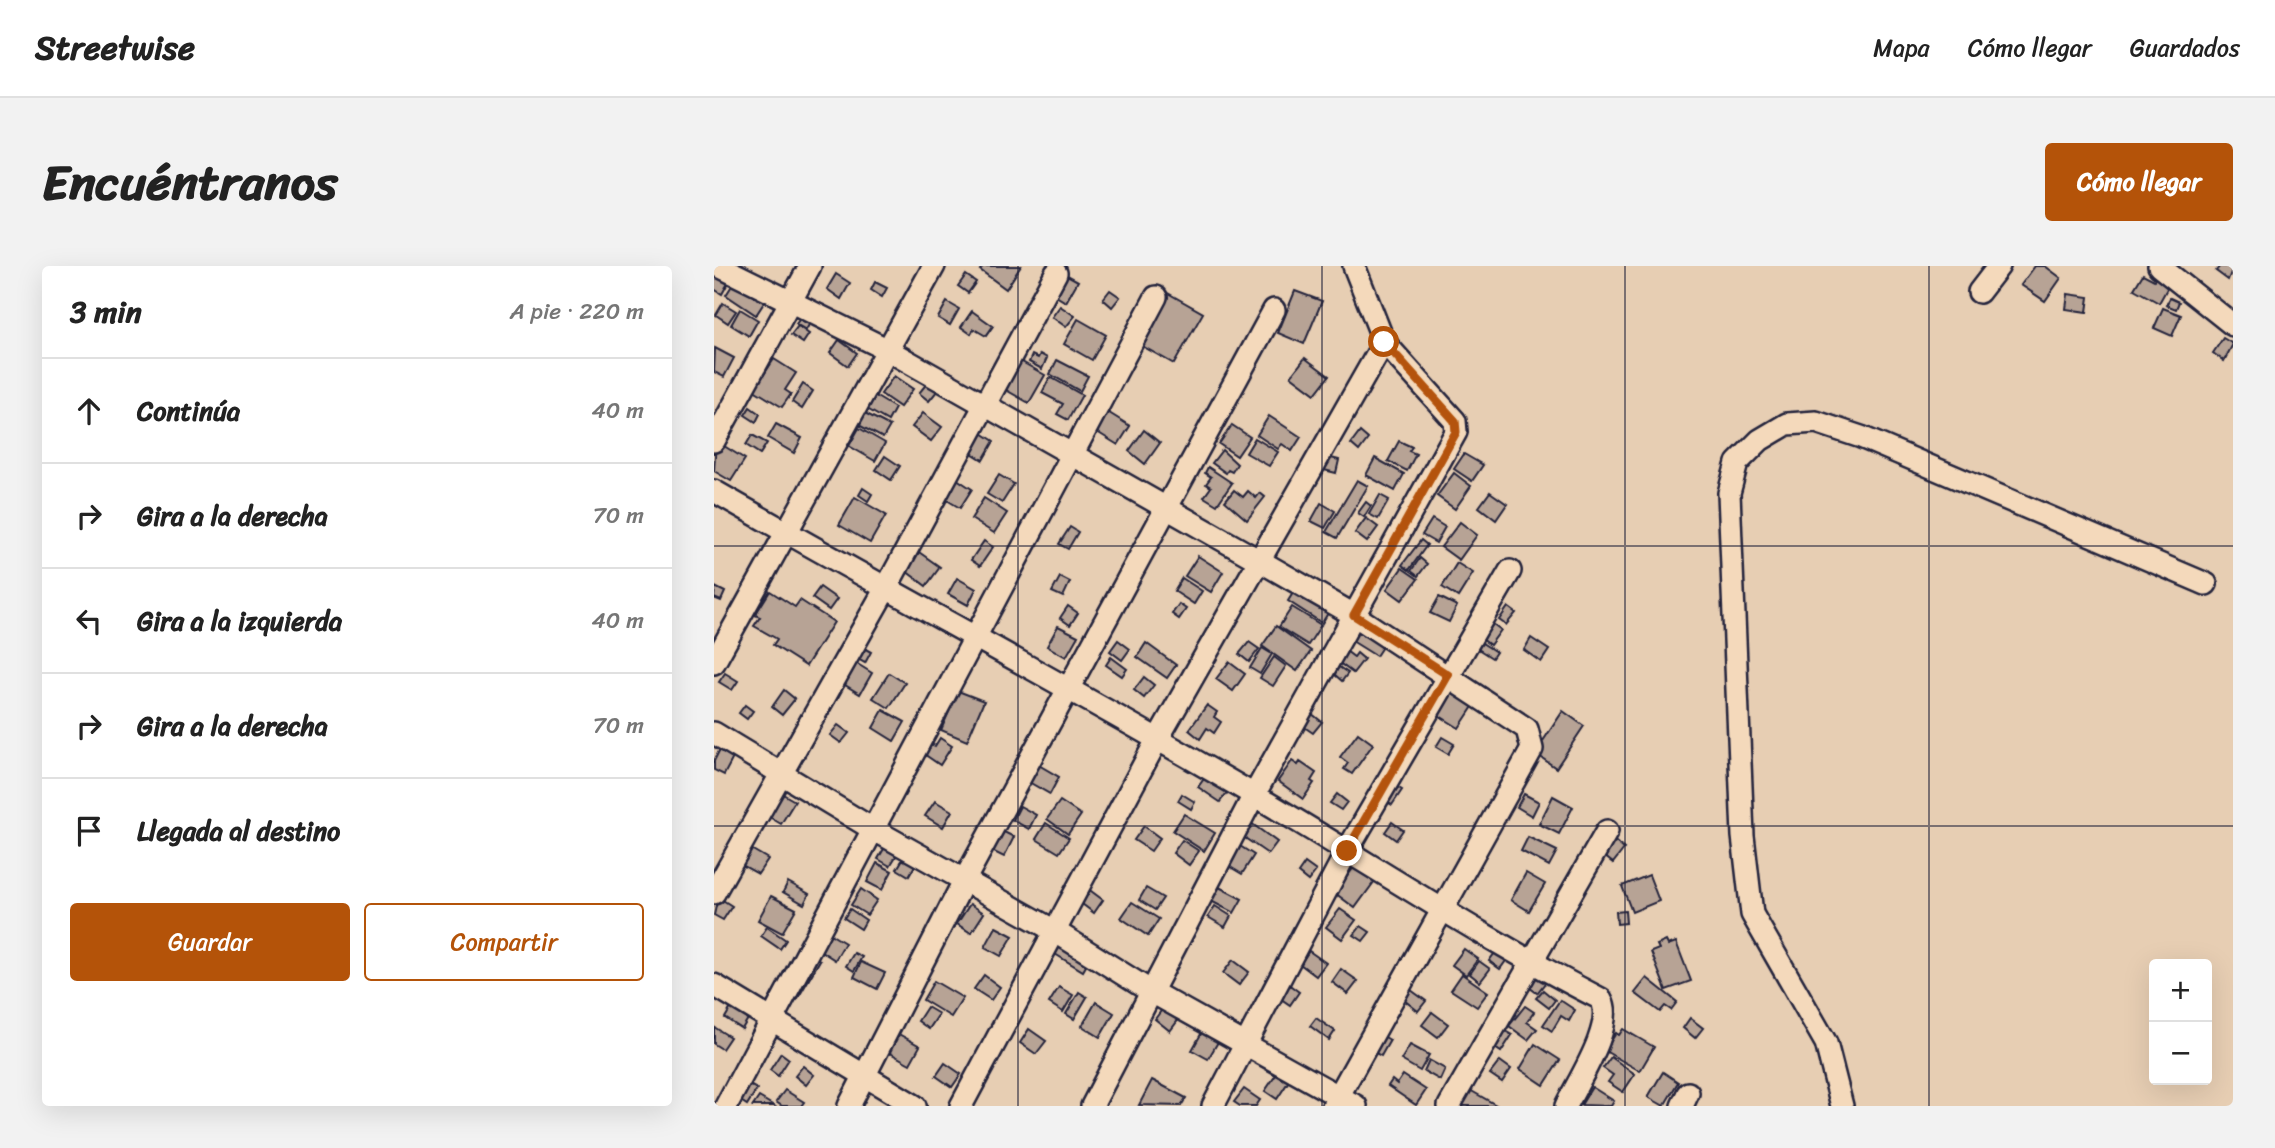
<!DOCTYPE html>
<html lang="es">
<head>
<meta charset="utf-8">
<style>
	body { margin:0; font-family:Sriracha,sans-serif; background:#f2f2f2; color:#222 }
	.controls { position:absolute; right:21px; bottom:21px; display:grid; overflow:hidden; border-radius:7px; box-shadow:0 7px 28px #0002 }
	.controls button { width:63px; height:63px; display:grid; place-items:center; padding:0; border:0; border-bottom:2px solid #e0e0e0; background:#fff; color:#222; font:35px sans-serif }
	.stop { position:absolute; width:21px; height:21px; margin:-16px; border:5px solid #b45309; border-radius:50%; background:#fff }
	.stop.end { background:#b45309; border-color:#fff; box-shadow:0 2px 7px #0008 }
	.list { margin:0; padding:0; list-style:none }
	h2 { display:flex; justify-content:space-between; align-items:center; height:91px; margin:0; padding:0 28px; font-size:30px }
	h2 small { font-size:23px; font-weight:400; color:#767676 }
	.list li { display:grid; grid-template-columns:46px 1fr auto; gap:21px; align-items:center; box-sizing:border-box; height:105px; padding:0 28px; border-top:2px solid #e0e0e0 }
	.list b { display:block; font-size:26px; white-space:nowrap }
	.list em { font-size:23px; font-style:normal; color:#767676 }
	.actions { display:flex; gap:14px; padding:21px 28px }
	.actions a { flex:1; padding:16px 0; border:2px solid #b45309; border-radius:7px; text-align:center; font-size:24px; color:#b45309 }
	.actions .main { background:#b45309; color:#fff }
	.icon { flex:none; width:38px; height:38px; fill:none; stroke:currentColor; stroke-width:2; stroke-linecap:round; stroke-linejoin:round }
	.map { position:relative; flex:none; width:1519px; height:840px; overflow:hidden; border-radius:7px }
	header { display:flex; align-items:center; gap:42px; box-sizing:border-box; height:98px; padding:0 35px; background:#fff; border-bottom:2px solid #e0e0e0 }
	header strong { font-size:33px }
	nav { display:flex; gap:38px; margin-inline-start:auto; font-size:24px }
	.intro { display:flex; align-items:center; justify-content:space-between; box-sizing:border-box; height:168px; padding:0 42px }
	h1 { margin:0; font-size:49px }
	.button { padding:18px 32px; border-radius:7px; background:#b45309; color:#fff; font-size:24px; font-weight:700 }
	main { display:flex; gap:42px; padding:0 42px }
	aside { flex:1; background:#fff; border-radius:7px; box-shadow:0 7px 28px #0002 }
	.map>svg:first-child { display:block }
	.building { fill:#b7a395; stroke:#22223b; stroke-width:2 }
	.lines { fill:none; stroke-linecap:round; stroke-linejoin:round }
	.minor-casing { stroke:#22223b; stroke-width:26 }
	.minor { stroke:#f4d9bb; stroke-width:21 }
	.route { stroke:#b45309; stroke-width:9 }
	.grid { fill:none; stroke:#22223b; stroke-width:2; stroke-opacity:0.55 }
</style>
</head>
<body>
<header>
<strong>Streetwise</strong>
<nav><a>Mapa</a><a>Cómo llegar</a><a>Guardados</a></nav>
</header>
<div class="intro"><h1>Encuéntranos</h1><a class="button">Cómo llegar</a></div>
<main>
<aside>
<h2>3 min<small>A pie · 220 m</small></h2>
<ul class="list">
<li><svg class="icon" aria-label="ahead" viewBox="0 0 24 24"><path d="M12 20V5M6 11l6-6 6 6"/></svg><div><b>Continúa</b></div><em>40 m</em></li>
<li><svg class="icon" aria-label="right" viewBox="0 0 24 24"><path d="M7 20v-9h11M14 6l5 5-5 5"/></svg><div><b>Gira a la derecha</b></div><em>70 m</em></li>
<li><svg class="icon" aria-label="left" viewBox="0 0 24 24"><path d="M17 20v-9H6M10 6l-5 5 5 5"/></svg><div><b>Gira a la izquierda</b></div><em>40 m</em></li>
<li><svg class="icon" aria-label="right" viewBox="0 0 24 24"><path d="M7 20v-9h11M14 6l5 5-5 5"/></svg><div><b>Gira a la derecha</b></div><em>70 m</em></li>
<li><svg class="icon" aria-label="arrive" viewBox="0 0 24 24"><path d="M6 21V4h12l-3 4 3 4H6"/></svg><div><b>Llegada al destino</b></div></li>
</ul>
<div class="actions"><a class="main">Guardar</a><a>Compartir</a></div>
</aside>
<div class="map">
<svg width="1519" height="840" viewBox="0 0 1519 840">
	<rect width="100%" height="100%" fill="#e7ceb3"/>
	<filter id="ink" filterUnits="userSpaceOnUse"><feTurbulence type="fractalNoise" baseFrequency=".0143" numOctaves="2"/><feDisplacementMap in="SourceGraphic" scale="14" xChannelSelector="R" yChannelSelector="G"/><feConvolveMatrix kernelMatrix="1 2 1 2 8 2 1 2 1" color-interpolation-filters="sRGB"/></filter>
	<g filter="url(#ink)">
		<g class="building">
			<path d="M0,0L19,8L8,28L0,23Z"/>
			<path d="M269,0H307L292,23L266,4Z"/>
			<path d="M1321,0H1331L1347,12L1331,35L1307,19Z"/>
			<path d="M1506,0L1519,1L1514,14L1502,5Z"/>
			<path d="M1447,2L1460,10L1445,37L1420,23L1429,8L1440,14Z"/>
			<path d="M344,4L364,15L352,36L332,24Z"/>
			<path d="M122,8L136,17L127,33L113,23Z"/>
			<path d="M252,9L262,16L254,27L244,20Z"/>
			<path d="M24,10L55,29L42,49L12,29Z"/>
			<path d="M161,16L173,22L168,31L157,24Z"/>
			<path d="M396,24L406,31L398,41L389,33Z"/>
			<path d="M581,25L608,35L590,78L564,67Z"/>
			<path d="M452,26L489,47L460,98L423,77Z"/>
			<path d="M1354,28L1375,31L1373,46L1352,43Z"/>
			<path d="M1456,32L1465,36L1462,43L1452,39Z"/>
			<path d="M233,36L245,43L236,59L224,52Z"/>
			<path d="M9,37L22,45L14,57L2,49Z"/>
			<path d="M346,40L361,50L352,61L338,51Z"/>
			<path d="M1449,42L1467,49L1458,70L1440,62Z"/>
			<path d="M26,43L44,54L35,70L17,59Z"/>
			<path d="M258,45L279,60L272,70L260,63L257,68L247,61Z"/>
			<path d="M87,51L96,57L92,64L82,58Z"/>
			<path d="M364,53L392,69L378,94L350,78Z"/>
			<path d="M84,60L95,68L89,77L77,69Z"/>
			<path d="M1509,72L1519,78L1510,95L1499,87Z"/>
			<path d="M125,74L143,87L134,100L116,87Z"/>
			<path d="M1,82L20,92L10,111L0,106Z"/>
			<path d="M294,88L331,109L315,137L278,116Z"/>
			<path d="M326,88L333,92L328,103L315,96L318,89L324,92Z"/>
			<path d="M591,92L615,110L601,128L577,110Z"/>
			<path d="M60,93L82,107L71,124L77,128L68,141L40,124Z"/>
			<path d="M343,94L374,110L366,125L336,108Z"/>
			<path d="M180,110L199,123L186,141L167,128Z"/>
			<path d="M336,111L368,129L354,154L343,148L349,138L328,127Z"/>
			<path d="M214,116L224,124L215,135L205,127Z"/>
			<path d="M89,118L99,125L88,143L78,136Z"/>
			<path d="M156,127L181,142L174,155L148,140Z"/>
			<path d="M36,141L46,148L42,156L31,149Z"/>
			<path d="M387,142L416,160L404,179L375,161Z"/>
			<path d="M145,144L176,160L169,172L139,156Z"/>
			<path d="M209,147L228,161L217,175L198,161Z"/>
			<path d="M555,150L587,171L578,185L568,178L564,183L543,169Z"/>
			<path d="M62,158L88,172L80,187L54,172Z"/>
			<path d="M518,159L536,171L523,190L505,178Z"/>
			<path d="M145,162L171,177L161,195L135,180Z"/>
			<path d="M260,162L280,175L269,194L248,181Z"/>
			<path d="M430,164L446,177L431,198L415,185Z"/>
			<path d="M646,166L654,173L645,185L637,178Z"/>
			<path d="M38,169L53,177L46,188L32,179Z"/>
			<path d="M541,172L564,186L555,200L532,187Z"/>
			<path d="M2,175L31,193L17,215L0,205Z"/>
			<path d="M685,175L698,181L695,185L702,188L693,205L674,195Z"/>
			<path d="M508,184L523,198L518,206L514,204L512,207L498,197Z"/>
			<path d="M750,188L769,199L758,215L740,203Z"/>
			<path d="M171,190L186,200L177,214L162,204Z"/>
			<path d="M613,191L625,194L622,207L610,204Z"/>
			<path d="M661,192L690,208L681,225L652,209Z"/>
			<path d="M494,201L518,217L503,239L490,231L497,221L492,218L497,211L491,207Z"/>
			<path d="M740,207L757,220L741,243L723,230Z"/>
			<path d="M285,209L300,218L288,237L273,228Z"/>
			<path d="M240,211L258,223L246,242L228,231Z"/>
			<path d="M643,214L654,220L623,272L612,266Z"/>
			<path d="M149,222L158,228L154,235L145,229Z"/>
			<path d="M520,224L529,231L534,225L542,232L546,227L551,231L533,254L511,235Z"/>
			<path d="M776,226L793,238L782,254L765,241Z"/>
			<path d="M666,229L675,234L664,253L655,248Z"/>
			<path d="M141,231L172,249L156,277L125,259Z"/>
			<path d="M270,232L293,247L280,267L257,253Z"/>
			<path d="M652,236L657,240L650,251L644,247Z"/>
			<path d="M607,237L621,245L611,262L597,255Z"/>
			<path d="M652,252L664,261L653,276L641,267Z"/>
			<path d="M718,253L731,261L722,277L708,269Z"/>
			<path d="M746,256L763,269L745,294L727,281Z"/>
			<path d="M356,261L364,266L354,283L345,278Z"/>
			<path d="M707,274L713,279L695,304L688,299Z"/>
			<path d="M270,275L279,281L266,300L257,294Z"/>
			<path d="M202,284L226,301L212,320L188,302Z"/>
			<path d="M484,290L509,306L497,326L471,310Z"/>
			<path d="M706,292L713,298L704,310L697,305Z"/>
			<path d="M743,297L759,307L744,331L728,321Z"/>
			<path d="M688,302L704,313L688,334L673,323Z"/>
			<path d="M346,311L356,316L349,331L338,326Z"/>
			<path d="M589,311L623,332L608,357L574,335Z"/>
			<path d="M243,312L262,323L254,339L234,328Z"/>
			<path d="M468,312L488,325L480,338L460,325Z"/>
			<path d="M1,321L11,326L7,335L0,332Z"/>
			<path d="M106,321L123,333L115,344L98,332Z"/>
			<path d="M56,325L81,341L86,334L120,356L92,400L59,379L63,373L40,360L46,351L41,349Z"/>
			<path d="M725,331L743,340L735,356L716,347Z"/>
			<path d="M465,338L472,343L465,353L458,348Z"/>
			<path d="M354,340L364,347L356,359L346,352Z"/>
			<path d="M578,341L607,359L594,379L565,361Z"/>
			<path d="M794,341L802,347L792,359L785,354Z"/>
			<path d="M647,344L679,364L662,390L630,370Z"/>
			<path d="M779,358L787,364L776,379L768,373Z"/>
			<path d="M344,360L364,370L352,391L333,380Z"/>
			<path d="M562,360L597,385L583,405L548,380Z"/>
			<path d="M817,372L835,384L827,396L810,384Z"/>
			<path d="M404,374L416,383L408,394L396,385Z"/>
			<path d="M137,375L157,386L151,397L132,386Z"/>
			<path d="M535,376L545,383L535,396L525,388Z"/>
			<path d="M432,377L462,399L453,412L423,391Z"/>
			<path d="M768,377L782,386L778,392L764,383Z"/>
			<path d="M548,382L558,388L546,408L536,402Z"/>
			<path d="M628,382L640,391L643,387L650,393L639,407L620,393Z"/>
			<path d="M397,391L413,403L408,410L392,399Z"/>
			<path d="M560,391L572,400L559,420L546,412Z"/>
			<path d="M134,392L158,407L146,428L121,413Z"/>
			<path d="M515,396L531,408L519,425L502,413Z"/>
			<path d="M625,401L634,407L628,415L620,408Z"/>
			<path d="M11,407L24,415L18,424L5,416Z"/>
			<path d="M175,407L191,417L175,442L159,432Z"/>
			<path d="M430,411L440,419L430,432L420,424Z"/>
			<path d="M737,420L762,436L745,462L721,447Z"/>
			<path d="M70,424L81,433L68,449L58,441Z"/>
			<path d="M244,425L270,435L253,475L227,464Z"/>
			<path d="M31,439L39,445L33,453L25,447Z"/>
			<path d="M493,439L503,446L500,451L507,456L500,467L493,462L486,473L475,464Z"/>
			<path d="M592,443L608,456L599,467L583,456Z"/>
			<path d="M169,444L191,456L180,475L159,462Z"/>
			<path d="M849,445L870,460L842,502L821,487Z"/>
			<path d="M124,459L135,467L127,477L116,469Z"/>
			<path d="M644,467L659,478L638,508L630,503L634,497L626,491Z"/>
			<path d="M728,471L740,478L734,488L722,481Z"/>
			<path d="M226,472L238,480L226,499L207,486L213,476L221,480Z"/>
			<path d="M7,481L21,488L10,509L0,504V495Z"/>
			<path d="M578,495L584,499L586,496L602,507L597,515L600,517L589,533L564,515Z"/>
			<path d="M323,498L345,511L336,528L313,515Z"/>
			<path d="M492,510L520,517L506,536L484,521Z"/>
			<path d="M672,514L688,524L678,539L662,529Z"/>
			<path d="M55,520L81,535L67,558L42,543Z"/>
			<path d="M468,528L481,536L477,543L464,535Z"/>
			<path d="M623,528L633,536L627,544L616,537Z"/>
			<path d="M810,528L825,536L818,550L803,541Z"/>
			<path d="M839,530L859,541L845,568L825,558Z"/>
			<path d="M221,535L238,545L229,561L211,550Z"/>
			<path d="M346,535L367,549L354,568L333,553Z"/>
			<path d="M306,540L322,549L315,563L299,554Z"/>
			<path d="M470,548L501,567L490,585L459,565Z"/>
			<path d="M678,556L689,564L682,574L671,566Z"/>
			<path d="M332,557L355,572L345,587L322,573Z"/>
			<path d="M537,557L563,576L554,588L528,570Z"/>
			<path d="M278,560L300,571L290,591L268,580Z"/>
			<path d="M430,560L446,572L437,585L420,574Z"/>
			<path d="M814,571L843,585L835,600L807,585Z"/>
			<path d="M897,572L910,583L899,597L886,587Z"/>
			<path d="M515,573L540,589L528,608L503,593Z"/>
			<path d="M175,574L187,582L176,600L164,593Z"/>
			<path d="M468,574L485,585L475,599L459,587Z"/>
			<path d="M25,576L54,593L44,608L15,592Z"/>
			<path d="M196,581L204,594L195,610L183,603Z"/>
			<path d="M163,597L178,605L168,624L153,616Z"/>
			<path d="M591,597L602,605L594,615L584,607Z"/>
			<path d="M643,597L663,612L641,642L621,627Z"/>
			<path d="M812,607L831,618L815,645L797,634Z"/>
			<path d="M935,609L945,635L918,646L908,620Z"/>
			<path d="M74,616L95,628L90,638L69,626Z"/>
			<path d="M505,621L528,633L520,647L497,635Z"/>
			<path d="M373,622L389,634L380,647L364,635Z"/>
			<path d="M432,622L449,632L441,644L425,634Z"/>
			<path d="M147,623L163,634L153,649L137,639Z"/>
			<path d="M57,630L82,643L68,667L44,654Z"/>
			<path d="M4,631L18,640L9,654L0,649Z"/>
			<path d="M418,636L445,653L434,670L407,652Z"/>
			<path d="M256,638L270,647L257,667L243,658Z"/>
			<path d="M501,640L517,650L511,661L494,651Z"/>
			<path d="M136,643L152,654L147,663L130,652Z"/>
			<path d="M626,643L642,654L628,673L612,661Z"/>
			<path d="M911,645L912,657L903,658L902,646Z"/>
			<path d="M103,660L131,677L121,694L93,676Z"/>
			<path d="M647,660L656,666L649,675L640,669Z"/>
			<path d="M53,661L72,674L66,683L47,670Z"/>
			<path d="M282,661L299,670L287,690L271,681Z"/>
			<path d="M349,662L383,681L369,705L336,685Z"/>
			<path d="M952,675L954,679L962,676L977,715L952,724L937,686L945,683L943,679Z"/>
			<path d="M750,683L764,693L752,709L738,699Z"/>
			<path d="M783,684L794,692L786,703L775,695Z"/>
			<path d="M595,685L612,697L602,710L586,698Z"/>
			<path d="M94,687L106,694L83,734L70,727Z"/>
			<path d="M140,687L148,691L140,705L132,700Z"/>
			<path d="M519,694L535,706L525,719L509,707Z"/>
			<path d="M765,695L776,703L766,716L756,708Z"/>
			<path d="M147,696L171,707L163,723L140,711Z"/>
			<path d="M819,699L835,712L823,727L807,715Z"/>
			<path d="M627,703L644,715L634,728L618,716Z"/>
			<path d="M748,708L774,726L763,741L737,724Z"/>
			<path d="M270,709L286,721L277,734L260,723Z"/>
			<path d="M933,712L963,736L957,744L951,740L946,746L921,727Z"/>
			<path d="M569,714L585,726L576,739L560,728Z"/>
			<path d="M220,715L249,732L237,751L209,734Z"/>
			<path d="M345,721L359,729L349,746L335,737Z"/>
			<path d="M697,724L712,735L704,745L690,734Z"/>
			<path d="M829,724L841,734L835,742L822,732Z"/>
			<path d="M365,726L373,731L360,753L352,748Z"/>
			<path d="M458,730L474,741L456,765L441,753Z"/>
			<path d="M846,734L861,744L855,755L847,750L838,765L829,759Z"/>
			<path d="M382,736L400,747L386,771L368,760Z"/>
			<path d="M18,740L35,751L28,763L11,752Z"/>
			<path d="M811,740L820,746L813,756L823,763L814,774L795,760Z"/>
			<path d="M213,741L225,748L215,763L204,755Z"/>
			<path d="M718,746L734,758L724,771L708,759Z"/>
			<path d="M602,752L621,765L615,774L596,760Z"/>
			<path d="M976,752L989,762L981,772L969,762Z"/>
			<path d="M495,754L511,764L494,793L478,784Z"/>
			<path d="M0,761L16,771L8,783L0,778Z"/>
			<path d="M171,761L198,778L190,791L163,775Z"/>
			<path d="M786,762L798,769L787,786L775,778Z"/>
			<path d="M315,763L332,775L322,788L306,777Z"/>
			<path d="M657,763L676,774L667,790L648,780Z"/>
			<path d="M909,763L940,781L926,805L891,785L902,767L905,769Z"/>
			<path d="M181,766L206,780L196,798L171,784Z"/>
			<path d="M821,778L846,794L830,819L806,803Z"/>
			<path d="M696,779L715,789L706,805L687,794Z"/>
			<path d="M67,787L75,793L64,810L56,804Z"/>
			<path d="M897,791L921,808L909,826L894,816L899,809L889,802Z"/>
			<path d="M715,794L731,803L726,814L710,805Z"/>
			<path d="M786,795L797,803L788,816L776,808Z"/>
			<path d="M231,797L247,808L238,821L222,810Z"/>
			<path d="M89,800L100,809L92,819L81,810Z"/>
			<path d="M568,800L580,807L563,833L551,825Z"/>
			<path d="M949,806L964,816L950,840L934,831Z"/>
			<path d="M689,809L712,824L702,839L674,820L678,814L683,818Z"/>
			<path d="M438,814L472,832L467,840L425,839Z"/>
			<path d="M32,817L43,823L33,839L22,832Z"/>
			<path d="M878,821L900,835L897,840L867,839Z"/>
			<path d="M530,823L546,834L542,840H526L520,836Z"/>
			<path d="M754,823L782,839L781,840H744Z"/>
			<path d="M71,824L90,836L87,840H68L62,836Z"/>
			<path d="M45,831L60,840H39Z"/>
		</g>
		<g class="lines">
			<defs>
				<g id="minor">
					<path d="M5,0L172,83L546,295L640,349L813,463L818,483L619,840"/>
					<path d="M1445,0L1519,59"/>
					<path d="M1265,26L1285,0"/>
					<path d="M0,175L96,0"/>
					<path d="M0,225C179,328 362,424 540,529C656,597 767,672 887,733C902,758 864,815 852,840"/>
					<path d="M0,397L220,0"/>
					<path d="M0,467L157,562L339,664L436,725L642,840"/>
					<path d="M0,627L172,322L342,7"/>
					<path d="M0,719L201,840"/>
					<path d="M12,840L442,31"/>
					<path d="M135,840L251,613L560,44"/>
					<path d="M247,840L443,474L670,76"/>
					<path d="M378,840L540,529L742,166L741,155L670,76L640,0"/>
					<path d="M499,840L633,585L796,305"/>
					<path d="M735,840L893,565"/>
					<path d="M968,840L974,827"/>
					<path d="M1128,840L1112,777L1038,648L1029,570L1015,227L1023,197L1046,174L1073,158L1102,156L1147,171L1492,318"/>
				</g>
			</defs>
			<use href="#minor" class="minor-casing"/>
			<use href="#minor" class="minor"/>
		</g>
	</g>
	<g class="lines" filter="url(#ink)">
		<path class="route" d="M633,585L734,409L640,349L742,166L741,155L670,76"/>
	</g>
	<path class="grid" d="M304,0V840M608,0V840M911,0V840M1215,0V840M0,280H1519M0,560H1519"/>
</svg>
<div class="controls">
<button>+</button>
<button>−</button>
</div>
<div class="stop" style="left:670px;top:76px"></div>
<div class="stop end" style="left:633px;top:585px"></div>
</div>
</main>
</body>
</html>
